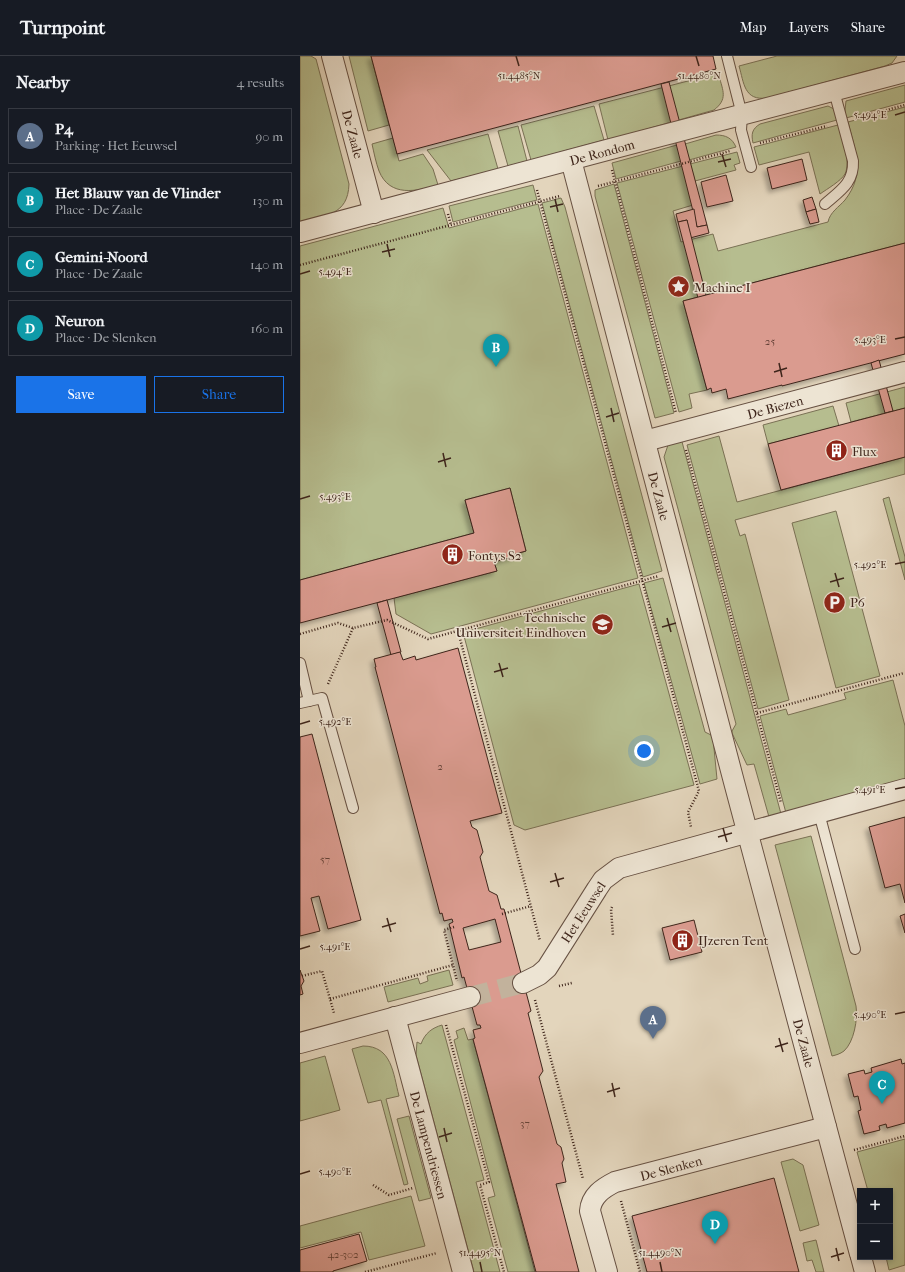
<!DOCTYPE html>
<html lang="en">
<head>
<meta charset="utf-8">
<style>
	body { margin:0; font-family:"IM FELL French Canon",serif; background:#20242c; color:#f1f3f6 }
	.controls { position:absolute; right:12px; bottom:12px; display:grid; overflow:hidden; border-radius:0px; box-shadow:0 2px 6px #0003 }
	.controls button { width:36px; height:36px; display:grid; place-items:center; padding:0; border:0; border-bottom:1px solid #363941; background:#171b24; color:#f1f3f6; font:20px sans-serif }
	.you { position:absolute; left:344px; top:695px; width:14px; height:14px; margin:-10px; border:3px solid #fff; border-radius:50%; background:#1a73e8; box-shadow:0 0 0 6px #1a73e833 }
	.badge { display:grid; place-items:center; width:26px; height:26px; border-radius:50%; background:#1a73e8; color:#fff; font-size:13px; font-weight:700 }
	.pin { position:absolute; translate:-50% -33px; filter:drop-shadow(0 1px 2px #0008) }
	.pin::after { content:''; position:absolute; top:21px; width:14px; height:12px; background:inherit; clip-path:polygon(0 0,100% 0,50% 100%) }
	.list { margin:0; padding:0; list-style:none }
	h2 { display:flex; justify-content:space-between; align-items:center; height:52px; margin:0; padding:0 16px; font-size:17px }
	h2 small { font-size:13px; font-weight:400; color:#9ea1a6 }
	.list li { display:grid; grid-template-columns:26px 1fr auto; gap:12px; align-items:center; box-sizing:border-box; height:56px; margin:0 8px 8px; padding:0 8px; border:1px solid #363941; border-radius:0px }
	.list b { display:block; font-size:15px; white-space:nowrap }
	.list p { margin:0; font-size:13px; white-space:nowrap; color:#9ea1a6 }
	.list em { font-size:13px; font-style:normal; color:#9ea1a6 }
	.actions { display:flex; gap:8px; padding:12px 16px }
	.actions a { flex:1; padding:9px 0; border:1px solid #1a73e8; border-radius:0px; text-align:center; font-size:14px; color:#1a73e8 }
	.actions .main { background:#1a73e8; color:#fff }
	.map { position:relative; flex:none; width:605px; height:1216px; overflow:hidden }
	header { display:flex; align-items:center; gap:24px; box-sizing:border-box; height:56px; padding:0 20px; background:#171b24; border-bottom:1px solid #363941 }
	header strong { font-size:19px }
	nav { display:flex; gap:22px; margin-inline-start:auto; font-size:14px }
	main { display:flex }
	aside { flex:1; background:#171b24 }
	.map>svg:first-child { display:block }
	.grass { fill:#b6bd8f; stroke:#7a7155 }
	.building { fill:#da9b8f; stroke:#3e251b; fill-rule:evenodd; filter:url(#shadow) }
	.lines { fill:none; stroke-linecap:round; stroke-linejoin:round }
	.minor-tunnel { stroke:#c2b29c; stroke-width:20; stroke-dasharray:20 10; stroke-linecap:butt }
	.service-casing { stroke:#675143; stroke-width:12 }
	.minor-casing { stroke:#675143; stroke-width:22 }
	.path { stroke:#3e251b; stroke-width:2.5; stroke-dasharray:1 2; stroke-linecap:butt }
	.service { stroke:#ede4d3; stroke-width:10 }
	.minor { stroke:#ede4d3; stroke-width:20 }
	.ticks { fill:none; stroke:#3e251b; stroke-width:1.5 }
	.labels { text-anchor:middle; stroke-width:3; stroke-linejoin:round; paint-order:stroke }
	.number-label { font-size:11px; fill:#654238 }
	.street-label { font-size:13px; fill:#3e251b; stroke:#ede4d3 }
	.poi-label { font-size:13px; fill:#3e251b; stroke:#ede4d3; text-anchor:start }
	.ticks-label { font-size:10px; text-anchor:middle; fill:#3e251b; stroke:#ede4d3; stroke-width:3; stroke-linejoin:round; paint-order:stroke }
</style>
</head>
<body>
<header>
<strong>Turnpoint</strong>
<nav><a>Map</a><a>Layers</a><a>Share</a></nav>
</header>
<main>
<aside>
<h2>Nearby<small>4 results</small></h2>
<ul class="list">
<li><span class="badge" style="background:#5c6f8a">A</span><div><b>P4</b><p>Parking · Het Eeuwsel</p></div><em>90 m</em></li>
<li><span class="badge" style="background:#0f9aa8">B</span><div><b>Het Blauw van de Vlinder</b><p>Place · De Zaale</p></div><em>130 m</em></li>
<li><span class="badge" style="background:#0f9aa8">C</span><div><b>Gemini-Noord</b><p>Place · De Zaale</p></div><em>140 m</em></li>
<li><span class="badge" style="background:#0f9aa8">D</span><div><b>Neuron</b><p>Place · De Slenken</p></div><em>160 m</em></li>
</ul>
<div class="actions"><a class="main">Save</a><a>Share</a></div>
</aside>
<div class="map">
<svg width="605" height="1216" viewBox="0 0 605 1216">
	<defs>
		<filter id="shadow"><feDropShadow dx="-3.5" dy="3.5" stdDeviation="2" flood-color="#0004"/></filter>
	</defs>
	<rect width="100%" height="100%" fill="#e3d5bc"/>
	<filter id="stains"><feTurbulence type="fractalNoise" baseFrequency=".005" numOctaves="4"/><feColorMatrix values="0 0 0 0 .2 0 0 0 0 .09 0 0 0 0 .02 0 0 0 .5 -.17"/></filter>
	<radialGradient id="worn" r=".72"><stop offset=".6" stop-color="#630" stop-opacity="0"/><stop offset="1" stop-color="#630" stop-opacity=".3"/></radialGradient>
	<g class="grass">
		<path d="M0,0H11L16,3L49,128C48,160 25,159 0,166Z"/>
		<path d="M49,0H71L89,69L68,75Z"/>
		<path d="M477,0H597L592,7L585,10L467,42C444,45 444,27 439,10Z"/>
		<path d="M415,18L416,21L419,20C423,35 428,43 414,54L308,84L299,48Z"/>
		<path d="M605,29V46L546,62L545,54L546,45Z"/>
		<path d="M294,50L304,84L231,104L221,69Z"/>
		<path d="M528,50L534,53L537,64L453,87C451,78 452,73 460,68Z"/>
		<path d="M605,51V187L383,245L407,334L389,338L392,352L379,356L317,127L383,110L393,149L373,155L381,186L413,178L418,195L528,166C530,156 539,151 545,144C566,117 555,95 548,66Z"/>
		<path d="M538,69C542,81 551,106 545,118C541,125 527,133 520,138L509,96L459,109L454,91Z"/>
		<path d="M218,70L227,105L208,110L198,75Z"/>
		<path d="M188,78L198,113L151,125L127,94Z"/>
		<path d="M416,79C426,79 432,82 436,91L389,104L385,88Z"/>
		<path d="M93,82L99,105L123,98L133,113L138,129C117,135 90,142 79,115C76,107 74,97 72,88Z"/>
		<path d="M377,89L381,105L316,123L312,107Z"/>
		<path d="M437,96L440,107L434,109L436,114L395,125L390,108Z"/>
		<path d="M314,128L374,357L355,362L295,140V134Z"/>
		<path d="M233,129L237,144L153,166L149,150Z"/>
		<path d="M261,142L265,151L362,515L343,521L242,147Z"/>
		<path d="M238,148L338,522L131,578L96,558L94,542L197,515L194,506L226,495L210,432L165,444L174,477L0,524V190L143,152L149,172Z"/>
		<path d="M605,331V352L551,366L546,347Z"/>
		<path d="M533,350L539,370L468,388L463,369Z"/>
		<path d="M419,380L437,446L605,401V418L435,464L440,480L445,478L489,644L458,653L387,389Z"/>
		<path d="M381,382L481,758L469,761L454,708L447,709L432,677V675L436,668L364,401L368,389Z"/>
		<path d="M589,441L605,501V524L583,443Z"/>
		<path d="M536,455L580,620L536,632L492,467Z"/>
		<path d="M363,522L405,676L411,679L413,682L417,723L400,728L344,527Z"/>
		<path d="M339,528L394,729L225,774L214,769L164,580L168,575Z"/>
		<path d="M593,624L605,670V724L486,757L460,660L486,653L488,659L546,643L544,637Z"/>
		<path d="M511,780L556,950C558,963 554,986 544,995C540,998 536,999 532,1000L475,789Z"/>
		<path d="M149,914L153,929L88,946L84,931L118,922L120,928L128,925L127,920Z"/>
		<path d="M142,969L184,1124L176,1126L200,1216H174L116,999L117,986L121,988C125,977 132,972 142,969Z"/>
		<path d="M164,972L168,984L173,983L235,1216H208L188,1142L195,1140L154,984L158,982L156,975Z"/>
		<path d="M63,990C92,990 93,1017 99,1040L86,1043L108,1128L104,1129L81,1044L68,1047L52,993Z"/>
		<path d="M25,1000L40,1054L0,1065V1007Z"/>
		<path d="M109,1060L131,1142L119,1145L97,1063Z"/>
		<path d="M605,1083V1209L589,1214L586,1201H590V1135H568L557,1096Z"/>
		<path d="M493,1103L503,1109L519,1169L500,1175L481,1106Z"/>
		<path d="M111,1140L125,1190L69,1204L61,1176L0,1192V1170Z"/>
		<path d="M516,1184L524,1216H516L512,1204L507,1205L503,1187Z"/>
	</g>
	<g class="building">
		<path d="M71,0H413L416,13L97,98Z"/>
		<path d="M369,26L407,169L397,171L361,28Z"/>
		<path d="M502,103L507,124L472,133L467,112Z"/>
		<path d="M426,119L433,145L407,151L401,126Z"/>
		<path d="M512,141L516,153L506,156L503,144Z"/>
		<path d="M394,153L397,171L407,169L409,177L390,182L387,164L378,166L376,158Z"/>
		<path d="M516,153L519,166L510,168L506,156Z"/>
		<path d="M387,164L406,239L398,242L378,166Z"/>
		<path d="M605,187V298L482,330V329L428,343L426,333L412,337L411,332L407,334L383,245Z"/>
		<path d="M579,304L593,355L585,357L571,307Z"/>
		<path d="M605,352V401L481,434L468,388Z"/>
		<path d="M210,432L226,495L215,498L216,500L194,506L197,515L0,567V524L174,477L165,444Z"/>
		<path d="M87,544L101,596L91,599L77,547Z"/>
		<path d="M158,592L202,757L170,765L172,771L177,774L183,796L180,801L189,835L197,839L201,853H204L231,955L228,957L243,1015L239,1021L257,1088L261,1091L264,1103L262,1107L266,1126L256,1128L279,1216H236L173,983L175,982L173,974L181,972L180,969H177L164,921L162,922L149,868L153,866L152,863L144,865L142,857L140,858L75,611H76L74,603L100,596L103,604L115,600L116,604ZM195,863L201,886L169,894L163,872Z"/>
		<path d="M12,678L61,864L28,873L19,840L11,842L20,875L0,880V681Z"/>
		<path d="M605,761V847L600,828L585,832L569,771Z"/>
		<path d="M605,858V877L600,860Z"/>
		<path d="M394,864L402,896L370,904L362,872Z"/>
		<path d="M0,914L4,925L1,930L3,938L0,939Z"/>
		<path d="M601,1003L602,1008L605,1007V1067L587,1072L586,1068L579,1070L580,1074L564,1078L558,1055L561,1054L558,1040L554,1041L548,1018L564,1014L565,1018L572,1016L571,1012Z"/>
		<path d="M474,1122L499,1216H347L332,1160Z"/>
		<path d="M59,1178L67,1205L33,1215V1216H0V1194Z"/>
	</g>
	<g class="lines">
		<path class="minor-tunnel" d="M170,941L223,927"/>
		<defs>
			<g id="service">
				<path d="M427,0L442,59L441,74L451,111"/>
				<path d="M525,148C540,135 554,127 553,105L534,35"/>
				<path d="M0,607L9,645"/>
				<path d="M0,647L22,642L53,752"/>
				<path d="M519,757L555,893"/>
			</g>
			<g id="minor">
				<path d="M32,0L74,157"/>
				<path d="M271,104L434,726L560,1198"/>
				<path d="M0,176L307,94L605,16"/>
				<path d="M345,385L605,316"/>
				<path d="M223,927L239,919L247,912L297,833L303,824L319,812L605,733"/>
				<path d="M95,961L163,1216"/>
				<path d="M0,987L170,941"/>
				<path d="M561,1201L565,1216"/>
				<path d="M307,1216L290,1155C291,1140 303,1132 315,1126L526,1071"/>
			</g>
		</defs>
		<use href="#service" class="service-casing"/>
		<use href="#minor" class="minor-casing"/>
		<g class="path">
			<path d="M557,62L605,49"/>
			<path d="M460,87L527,70"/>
			<path d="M312,114L376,357"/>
			<path d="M298,130L430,95"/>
			<path d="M237,134L399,735L388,756L391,771"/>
			<path d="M148,158L151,169"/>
			<path d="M0,209L260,140"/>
			<path d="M386,394L481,747"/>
			<path d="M158,575L240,885"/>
			<path d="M0,578L38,567L53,572"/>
			<path d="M28,628L53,572L87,564L128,583L359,520"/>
			<path d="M457,657L604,617"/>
			<path d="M312,851L311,853L313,880"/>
			<path d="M202,858L231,850"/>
			<path d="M154,871L144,874L157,925"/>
			<path d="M2,920L22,915L34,957"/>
			<path d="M259,930L272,927"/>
			<path d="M30,943L153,909"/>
			<path d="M235,944L283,1123"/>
			<path d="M146,969L189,1126L180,1129L204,1216"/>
			<path d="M554,1094L605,1080"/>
			<path d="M73,1129L89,1139L113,1132"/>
			<path d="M321,1145L340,1216"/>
			<path d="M65,1216L137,1197"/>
		</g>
		<use href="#service" class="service"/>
		<use href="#minor" class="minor"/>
	</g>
	<path class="ticks" d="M216,0L219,10M396,0L399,10M595,59L605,56M422,98L426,111M418,106L431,103M255,143L258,156M250,151L263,148M87,188L90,201M82,196L95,193M0,218L10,215M595,283L605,281M479,307L482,321M474,316L487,312M311,352L314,366M306,361L319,357M143,397L146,411M138,406L151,402M0,443L10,440M595,508L605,506M535,517L539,531M530,526L544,522M367,562L371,576M362,571L376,567M199,607L203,621M194,616L208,612M0,668L10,665M595,733L605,731M423,772L427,786M418,781L432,777M255,817L259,831M250,826L264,822M87,862L91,876M82,871L96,867M0,893L10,890M595,958L605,956M479,982L483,996M475,991L488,987M312,1027L315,1041M307,1036L320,1032M144,1072L147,1086M139,1081L152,1077M0,1118L10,1115M536,1192L539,1205M531,1201L544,1197M180,1206L182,1216M360,1206L362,1216"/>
	<defs>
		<symbol id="sight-disc" viewBox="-11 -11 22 22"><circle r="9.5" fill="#8f2418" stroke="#ede4d3"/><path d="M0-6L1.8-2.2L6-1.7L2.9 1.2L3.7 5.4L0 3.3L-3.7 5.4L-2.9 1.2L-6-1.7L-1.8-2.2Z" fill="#fff"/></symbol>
		<symbol id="building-disc" viewBox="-11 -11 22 22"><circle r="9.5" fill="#8f2418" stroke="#ede4d3"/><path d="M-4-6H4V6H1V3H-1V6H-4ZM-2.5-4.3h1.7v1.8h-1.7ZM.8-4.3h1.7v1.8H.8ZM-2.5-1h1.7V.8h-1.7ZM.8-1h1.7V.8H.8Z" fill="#fff"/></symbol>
		<symbol id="parking-disc" viewBox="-11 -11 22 22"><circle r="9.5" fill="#8f2418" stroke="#ede4d3"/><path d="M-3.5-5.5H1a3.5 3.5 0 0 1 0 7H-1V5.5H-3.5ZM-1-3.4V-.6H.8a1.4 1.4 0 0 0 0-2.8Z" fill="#fff"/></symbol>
		<symbol id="university-disc" viewBox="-11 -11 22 22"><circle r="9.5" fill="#8f2418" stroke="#ede4d3"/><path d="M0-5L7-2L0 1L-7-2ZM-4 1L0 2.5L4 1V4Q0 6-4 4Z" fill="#fff"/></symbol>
	</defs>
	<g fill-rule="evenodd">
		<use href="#sight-disc" x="366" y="218" width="25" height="25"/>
		<use href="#building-disc" x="524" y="382" width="25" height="25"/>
		<use href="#building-disc" x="140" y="486" width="25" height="25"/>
		<use href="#parking-disc" x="522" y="534" width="25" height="25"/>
		<use href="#university-disc" x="290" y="556" width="25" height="25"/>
		<use href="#building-disc" x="370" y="872" width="25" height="25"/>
	</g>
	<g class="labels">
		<g class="number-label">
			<text x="470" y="289">25</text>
			<text x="140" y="714">2</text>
			<text x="25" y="807">57</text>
			<text x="225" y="1071">37</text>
			<text x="43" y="1202">42-302</text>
		</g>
		<g class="street-label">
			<text transform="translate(53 78) rotate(75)" y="5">De Zaale</text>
			<text transform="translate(302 96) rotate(-15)" y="5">De Rondom</text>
			<text transform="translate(475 351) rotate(-15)" y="5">De Biezen</text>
			<text transform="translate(359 440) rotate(75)" y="5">De Zaale</text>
			<text transform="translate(283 856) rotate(-57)" y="5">Het Eeuwsel</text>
			<text transform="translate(504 987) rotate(75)" y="5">De Zaale</text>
			<text transform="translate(129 1089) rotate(75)" y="5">De Lampendriessen</text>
			<text transform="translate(371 1112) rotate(-15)" y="5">De Slenken</text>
		</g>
		<g class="poi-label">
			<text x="394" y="236">Machine I</text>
			<text x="552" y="400">Flux</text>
			<text x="168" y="504">Fontys S2</text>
			<text x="550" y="551">P6</text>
			<text x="286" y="566" text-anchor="end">Technische<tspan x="286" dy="15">Universiteit Eindhoven</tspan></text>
			<text x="398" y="889">IJzeren Tent</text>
		</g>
	</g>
	<g class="ticks-label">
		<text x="399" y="23">51.4480°N</text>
		<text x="219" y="23">51.4485°N</text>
		<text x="570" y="62">5.494°E</text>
		<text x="35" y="219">5.494°E</text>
		<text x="570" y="287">5.493°E</text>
		<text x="35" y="444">5.493°E</text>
		<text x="570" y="512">5.492°E</text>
		<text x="35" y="669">5.492°E</text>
		<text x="570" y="737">5.491°E</text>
		<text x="35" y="894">5.491°E</text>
		<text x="570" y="962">5.490°E</text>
		<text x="35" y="1119">5.490°E</text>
		<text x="180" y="1200">51.4495°N</text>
		<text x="360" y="1200">51.4490°N</text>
	</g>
	<rect width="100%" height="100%" filter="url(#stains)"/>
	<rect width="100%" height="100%" fill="url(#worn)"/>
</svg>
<div class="controls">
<button>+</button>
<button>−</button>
</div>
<div class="you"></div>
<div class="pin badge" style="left:353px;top:983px;background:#5c6f8a">A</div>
<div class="pin badge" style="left:196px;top:311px;background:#0f9aa8">B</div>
<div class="pin badge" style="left:582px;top:1048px;background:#0f9aa8">C</div>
<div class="pin badge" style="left:415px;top:1188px;background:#0f9aa8">D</div>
</div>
</main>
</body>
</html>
